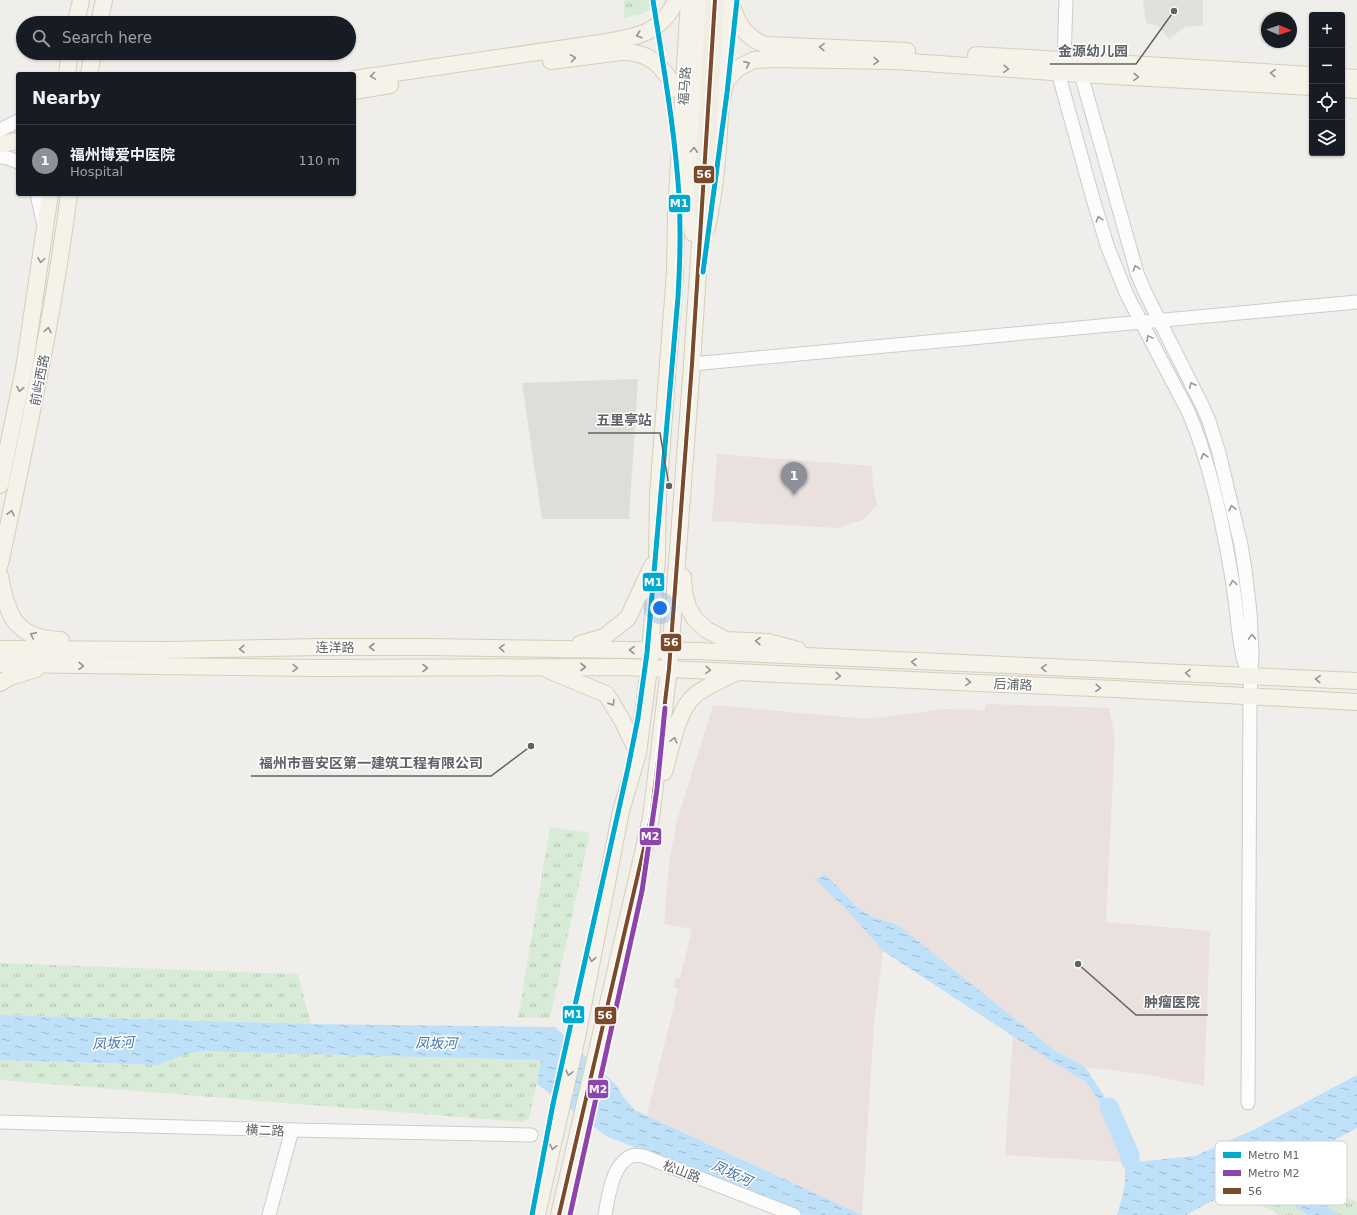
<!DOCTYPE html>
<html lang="en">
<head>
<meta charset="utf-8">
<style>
	body { margin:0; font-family:"DejaVu Sans","Noto Sans SC",sans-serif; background:#20242c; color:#f1f3f6 }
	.controls { position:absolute; right:12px; top:12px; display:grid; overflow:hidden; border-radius:4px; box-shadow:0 1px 3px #0004 }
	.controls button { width:36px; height:36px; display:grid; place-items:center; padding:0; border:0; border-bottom:1px solid #363941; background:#171b24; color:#f1f3f6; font:20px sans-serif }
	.compass { position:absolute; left:1261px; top:12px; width:36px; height:36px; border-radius:50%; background:#171b24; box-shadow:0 1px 3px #0004; rotate:92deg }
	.you { position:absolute; left:660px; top:608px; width:14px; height:14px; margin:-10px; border:3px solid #fff; border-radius:50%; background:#1a73e8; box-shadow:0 0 0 6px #1a73e833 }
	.badge { display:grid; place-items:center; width:26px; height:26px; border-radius:50%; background:#8c9099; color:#fff; font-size:13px; font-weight:700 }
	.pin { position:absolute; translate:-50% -33px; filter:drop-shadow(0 1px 2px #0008) }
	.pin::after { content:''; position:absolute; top:21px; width:14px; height:12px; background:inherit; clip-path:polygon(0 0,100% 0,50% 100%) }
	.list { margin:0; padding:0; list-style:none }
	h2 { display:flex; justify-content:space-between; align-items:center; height:52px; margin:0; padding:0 16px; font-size:17px }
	h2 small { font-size:13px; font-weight:400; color:#9ea1a6 }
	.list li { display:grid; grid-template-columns:26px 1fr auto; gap:12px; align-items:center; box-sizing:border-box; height:72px; padding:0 16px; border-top:1px solid #363941 }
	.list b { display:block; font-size:15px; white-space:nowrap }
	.list p { margin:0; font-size:13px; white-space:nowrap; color:#9ea1a6 }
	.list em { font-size:13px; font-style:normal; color:#9ea1a6 }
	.icon { flex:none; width:22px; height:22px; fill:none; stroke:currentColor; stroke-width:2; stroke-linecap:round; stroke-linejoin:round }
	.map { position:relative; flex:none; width:1357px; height:1215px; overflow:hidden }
	.search { position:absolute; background:#171b24; box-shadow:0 1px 3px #0004; left:16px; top:16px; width:340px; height:44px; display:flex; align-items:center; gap:10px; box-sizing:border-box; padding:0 14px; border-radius:22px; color:#9ea1a6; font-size:15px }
	.panel { position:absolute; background:#171b24; box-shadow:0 1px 3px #0004; left:16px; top:72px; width:340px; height:124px; border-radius:4px }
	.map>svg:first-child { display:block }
	.industrial { fill:#dfddda }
	.education { fill:#e2e0da }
	.medical { fill:#eae0de }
	.grass { fill:url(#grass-tufts) }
	.water { fill:url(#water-ripples) }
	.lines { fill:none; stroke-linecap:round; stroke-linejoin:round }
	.river { stroke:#bfe0f9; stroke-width:19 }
	.minor-casing { stroke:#cbcccc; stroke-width:15 }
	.major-casing { stroke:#d7ceb8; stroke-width:18 }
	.highway-casing { stroke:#c8b996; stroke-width:20 }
	.minor { stroke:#fdfcfc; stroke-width:13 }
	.major { stroke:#f4f2e9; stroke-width:16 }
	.highway { stroke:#f0ede3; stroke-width:18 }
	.bus-1-casing { stroke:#fff; stroke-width:7 }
	.bus-1 { stroke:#7a4b2a; stroke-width:4 }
	.metro-1-casing { stroke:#fff; stroke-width:8 }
	.metro-2-casing { stroke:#fff; stroke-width:8 }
	.metro-1 { stroke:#00a9ce; stroke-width:5 }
	.metro-2 { stroke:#8e44ad; stroke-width:5 }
	.oneway { stroke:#939595 }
	.oneway2 { stroke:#96999c }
	.labels { text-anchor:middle; stroke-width:3; stroke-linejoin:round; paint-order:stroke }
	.street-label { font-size:13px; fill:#5f6368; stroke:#fff }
	.water-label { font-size:14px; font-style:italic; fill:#4174aa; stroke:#fff }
	.key { fill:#fff; stroke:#cfd0d2; stroke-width:1 }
	.key-label { font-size:11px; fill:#5f6368 }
	.leader { fill:none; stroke:#5f6368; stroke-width:1.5 }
	.callout-dot { fill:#5f6368; stroke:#fff; stroke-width:1.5 }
	.callout-label { font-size:14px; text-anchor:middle; font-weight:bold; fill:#5f6368; stroke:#fff; stroke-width:3; stroke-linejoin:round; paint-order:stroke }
	.line-badge { stroke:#fff; stroke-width:1.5 }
	.badge-label { font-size:11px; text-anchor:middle; font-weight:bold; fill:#fff }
</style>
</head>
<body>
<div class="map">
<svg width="1357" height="1215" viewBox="0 0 1357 1215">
	<defs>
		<pattern id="grass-tufts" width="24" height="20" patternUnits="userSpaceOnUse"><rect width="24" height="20" fill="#d8ebd6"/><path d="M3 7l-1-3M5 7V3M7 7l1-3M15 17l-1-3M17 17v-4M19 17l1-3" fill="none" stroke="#b2c2b1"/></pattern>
		<pattern id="water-ripples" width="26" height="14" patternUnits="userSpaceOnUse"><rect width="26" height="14" fill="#bfe0f9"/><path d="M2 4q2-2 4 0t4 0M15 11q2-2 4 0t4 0" fill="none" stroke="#9eb9cd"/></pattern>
	</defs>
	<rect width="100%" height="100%" fill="#efeeea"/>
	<path class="industrial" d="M638,379L629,519H542L522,383Z"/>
	<path class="education" d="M1143,0H1203V25L1185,27L1169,39L1158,26L1146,23Z"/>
	<g class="medical">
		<path d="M717,454L872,466L873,486L877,505L863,520L837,528L712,521Z"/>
		<path d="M986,704L1109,708L1115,737L1106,922L1210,931L1204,1086L1144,1074L1085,1067L1054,1050L898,925L872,917L856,906L825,874L815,879L848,911L883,951L874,1024L862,1215L647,1115L678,989L673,987L676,977L680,978L692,929L664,924L669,863L677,821L713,705L867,719L945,709L985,710Z"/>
		<path d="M1013,1035L1048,1059L1086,1082L1121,1134L1125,1162L1005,1155Z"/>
	</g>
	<g class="grass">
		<path d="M624,0H659C651,13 637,15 624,18Z"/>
		<path d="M550,827L590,833L550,1018H518Z"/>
		<path d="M0,963L298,974L311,1024L0,1015Z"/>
		<path d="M193,1052L200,1051L542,1060L529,1118L523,1122L0,1080V1060L142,1065Z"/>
		<path d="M1280,1172L1330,1190L1357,1202V1215H1278L1274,1211L1229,1192Z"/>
	</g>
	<g class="water">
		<path d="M825,874L856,906L872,917L898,925L1054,1050L1085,1067L1127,1131L1135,1162L1195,1156L1253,1130L1357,1075V1128L1285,1166L1280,1172L1316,1201L1339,1215H1308L1287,1202L1229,1192L1186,1215H1117L1123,1194L1125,1182V1162L1121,1134L1086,1082L1048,1059L883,951L848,911L815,879Z"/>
		<path d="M0,1015L311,1024L555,1027L617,1086L623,1097L635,1110L862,1215H804L606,1136L537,1084L541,1060L200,1051L186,1054L157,1065L0,1060Z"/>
	</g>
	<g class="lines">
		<path class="river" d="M1109,1107L1130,1155V1160"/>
		<defs>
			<g id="minor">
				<path d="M1066,0L1064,61L1058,72L1093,199L1108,248L1127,295L1188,411C1210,462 1222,519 1231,573C1236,599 1237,626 1242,652C1243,659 1246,666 1249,672"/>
				<path d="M1074,69L1081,74L1137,273L1145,292L1202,405L1209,421L1219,453L1241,545L1245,570L1250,612L1252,653L1250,697L1248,1103"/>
				<path d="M0,130L18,121"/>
				<path d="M0,157L8,158L18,162"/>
				<path d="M37,194L44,225"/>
				<path d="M692,364L1357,302"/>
				<path d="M0,1122L292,1130L531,1135"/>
				<path d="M269,1215L292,1130"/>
				<path d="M605,1215C608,1198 612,1167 628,1158C633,1154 640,1155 646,1157L794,1215"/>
			</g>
			<g id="major">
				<path d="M730,0C736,20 744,38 766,45L907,51"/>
				<path d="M76,23L81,0"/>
				<path d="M99,23L104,0"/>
				<path d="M976,55L1312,75"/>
				<path d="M551,61L621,52C650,51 662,66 676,89"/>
				<path d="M67,74L70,53"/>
				<path d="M89,74L93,53"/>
				<path d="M1342,77L1357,78"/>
				<path d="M354,79L600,43C634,37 661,35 676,0"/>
				<path d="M1342,89L1357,90"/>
				<path d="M354,91L390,85"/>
				<path d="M720,106L726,81L738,68L754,60L776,59L896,61L1095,75L1312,87"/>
				<path d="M0,144L18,141"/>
				<path d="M707,228C718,179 719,129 722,79C723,53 726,27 728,0"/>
				<path d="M693,233L690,211L704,0"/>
				<path d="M0,485L24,369L50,194"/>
				<path d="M0,564C26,441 53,319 69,194"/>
				<path d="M0,576C7,615 15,639 61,640"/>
				<path d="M683,577L684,592L688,607L694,618L707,630L726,640L768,642L798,650"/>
				<path d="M580,644L604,637L628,618L652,566"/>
				<path d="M0,649L168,650L319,647H426L698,651L1357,681"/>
				<path d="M0,664L318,668L624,667L1114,689L1357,702"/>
				<path d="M548,670L606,694L622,720L638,753"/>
				<path d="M0,683L10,677L36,669"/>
				<path d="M664,772C671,750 677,711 694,696C704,687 725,678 737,672"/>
				<path d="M537,1215L577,1037L621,811L638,753L649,668L657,557L658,495L675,273L676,213L689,0"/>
				<path d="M559,1215L651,818L669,669L692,364L702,212"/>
			</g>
			<path id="highway" d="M702,212L715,0"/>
		</defs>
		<use href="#minor" class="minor-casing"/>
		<use href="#major" class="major-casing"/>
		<use href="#highway" class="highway-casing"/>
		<use href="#minor" class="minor"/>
		<use href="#major" class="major"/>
		<use href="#highway" class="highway"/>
		<defs>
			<path id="bus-1" d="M559,1215L651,818L669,669L692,364L715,0"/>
		</defs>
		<use href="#bus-1" class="bus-1-casing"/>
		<use href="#bus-1" class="bus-1"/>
		<defs>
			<g id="metro-1">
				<path d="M703,272L727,93L737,0"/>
				<path d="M532,1215L553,1104L628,768L638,718L647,653L678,297C680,263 681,230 679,196C675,130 663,65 653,0"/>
			</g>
			<path id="metro-2" d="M570,1215L642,891L657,789L665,708"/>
		</defs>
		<use href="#metro-1" class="metro-1-casing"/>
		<use href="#metro-2" class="metro-2-casing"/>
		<use href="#metro-1" class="metro-1"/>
		<use href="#metro-2" class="metro-2"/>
	</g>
	<defs><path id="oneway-chevron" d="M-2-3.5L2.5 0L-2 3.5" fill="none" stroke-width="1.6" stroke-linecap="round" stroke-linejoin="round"/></defs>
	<g class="oneway">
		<use href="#oneway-chevron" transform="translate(639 35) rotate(162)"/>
		<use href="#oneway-chevron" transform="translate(822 47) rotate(-178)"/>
		<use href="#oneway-chevron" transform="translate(573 58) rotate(-8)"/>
		<use href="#oneway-chevron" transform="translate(876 61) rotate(1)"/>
		<use href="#oneway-chevron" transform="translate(747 64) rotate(-24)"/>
		<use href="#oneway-chevron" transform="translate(1006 69) rotate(4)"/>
		<use href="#oneway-chevron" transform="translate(1273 73) rotate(-177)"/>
		<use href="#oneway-chevron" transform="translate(373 76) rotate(171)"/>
		<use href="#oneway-chevron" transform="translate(1136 77) rotate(3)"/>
		<use href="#oneway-chevron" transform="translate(694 150) rotate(-86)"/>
		<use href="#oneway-chevron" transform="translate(41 260) rotate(98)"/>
		<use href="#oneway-chevron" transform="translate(48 330) rotate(-80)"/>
		<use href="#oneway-chevron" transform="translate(20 389) rotate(101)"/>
		<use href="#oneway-chevron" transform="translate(11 513) rotate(-78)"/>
		<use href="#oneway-chevron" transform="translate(33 635) rotate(-154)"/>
		<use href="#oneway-chevron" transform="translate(758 641) rotate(-179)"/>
		<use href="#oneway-chevron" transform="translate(372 647) rotate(-180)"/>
		<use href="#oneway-chevron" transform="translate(502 648) rotate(-179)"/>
		<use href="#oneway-chevron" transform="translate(242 649) rotate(179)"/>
		<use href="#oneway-chevron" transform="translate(632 650) rotate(-179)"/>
		<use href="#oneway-chevron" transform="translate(914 662) rotate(-177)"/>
		<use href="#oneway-chevron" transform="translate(81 666) rotate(1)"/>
		<use href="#oneway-chevron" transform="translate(583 667)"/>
		<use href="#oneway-chevron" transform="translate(295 668) rotate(1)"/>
		<use href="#oneway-chevron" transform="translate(425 668)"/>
		<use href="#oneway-chevron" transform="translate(1044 668) rotate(-178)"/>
		<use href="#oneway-chevron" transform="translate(708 670) rotate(3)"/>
		<use href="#oneway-chevron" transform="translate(1188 673) rotate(-178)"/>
		<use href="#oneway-chevron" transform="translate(838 676) rotate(3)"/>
		<use href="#oneway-chevron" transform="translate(1318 679) rotate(-177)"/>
		<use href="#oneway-chevron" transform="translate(968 682) rotate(3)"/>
		<use href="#oneway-chevron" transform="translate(1098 688) rotate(3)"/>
		<use href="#oneway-chevron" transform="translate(612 703) rotate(58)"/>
		<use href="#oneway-chevron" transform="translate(674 740) rotate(-75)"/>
		<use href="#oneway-chevron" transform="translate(592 959) rotate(101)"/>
		<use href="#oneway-chevron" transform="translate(569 1073) rotate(103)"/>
		<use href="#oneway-chevron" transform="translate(553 1147) rotate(103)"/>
	</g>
	<g class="oneway2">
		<use href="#oneway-chevron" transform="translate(1099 219) rotate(-107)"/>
		<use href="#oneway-chevron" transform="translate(1136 268) rotate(-107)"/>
		<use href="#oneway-chevron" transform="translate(1149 338) rotate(-118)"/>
		<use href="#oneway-chevron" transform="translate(1192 385) rotate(-117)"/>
		<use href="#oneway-chevron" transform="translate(1204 456) rotate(-106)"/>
		<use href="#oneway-chevron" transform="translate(1232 508) rotate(-103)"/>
		<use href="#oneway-chevron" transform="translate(1233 583) rotate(-98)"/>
		<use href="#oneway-chevron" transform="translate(1252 637) rotate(-92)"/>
	</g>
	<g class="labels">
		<g class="street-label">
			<text transform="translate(684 86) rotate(-86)" y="5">福马路</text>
			<text transform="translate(39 380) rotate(-79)" y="5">前屿西路</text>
			<text x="335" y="652">连洋路</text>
			<text transform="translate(1013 684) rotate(3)" y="5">后浦路</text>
			<text transform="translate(265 1130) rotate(2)" y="5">横二路</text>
			<text transform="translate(682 1171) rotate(21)" y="5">松山路</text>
		</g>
		<g class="water-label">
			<text transform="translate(113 1043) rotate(-3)" y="5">凤坂河</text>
			<text transform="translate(436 1043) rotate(1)" y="5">凤坂河</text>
			<text transform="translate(732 1173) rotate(25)" y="5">凤坂河</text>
		</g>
	</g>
	<rect x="1215" y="1141" width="132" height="64" rx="6" class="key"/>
	<rect x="1223" y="1152" width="18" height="6" fill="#00a9ce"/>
	<rect x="1223" y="1170" width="18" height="6" fill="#8e44ad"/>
	<rect x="1223" y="1188" width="18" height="6" fill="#7a4b2a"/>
	<g class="key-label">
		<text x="1248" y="1159">Metro M1</text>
		<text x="1248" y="1177">Metro M2</text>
		<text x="1248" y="1195">56</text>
	</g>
	<path class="leader" d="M1174 11L1136 64H1050M669 486L660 433H588M531 746L491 776H251M1078 964L1136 1015H1208"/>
	<g class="callout-dot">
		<circle cx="1174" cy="11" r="4"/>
		<circle cx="669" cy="486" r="4"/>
		<circle cx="531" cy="746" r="4"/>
		<circle cx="1078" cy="964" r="4"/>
	</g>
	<g class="callout-label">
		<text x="1093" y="56">金源幼儿园</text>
		<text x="624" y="425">五里亭站</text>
		<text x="371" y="768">福州市晋安区第一建筑工程有限公司</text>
		<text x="1172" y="1007">肿瘤医院</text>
	</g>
	<g class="line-badge">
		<rect x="693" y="165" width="22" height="19" rx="4" fill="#7a4b2a"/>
		<rect x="668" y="194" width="23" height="19" rx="4" fill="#00a9ce"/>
		<rect x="642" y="572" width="23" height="20" rx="4" fill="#00a9ce"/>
		<rect x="660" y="633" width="22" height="19" rx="4" fill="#7a4b2a"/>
		<rect x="639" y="827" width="23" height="19" rx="4" fill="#8e44ad"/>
		<rect x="562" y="1005" width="23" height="19" rx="4" fill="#00a9ce"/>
		<rect x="594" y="1006" width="23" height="19" rx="4" fill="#7a4b2a"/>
		<rect x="587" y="1079" width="22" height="20" rx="4" fill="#8e44ad"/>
	</g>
	<g class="badge-label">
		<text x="704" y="178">56</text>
		<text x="679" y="207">M1</text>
		<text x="653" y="586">M1</text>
		<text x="671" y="646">56</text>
		<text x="650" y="840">M2</text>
		<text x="573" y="1018">M1</text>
		<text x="605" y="1019">56</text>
		<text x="598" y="1093">M2</text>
	</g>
</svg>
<div class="controls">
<button>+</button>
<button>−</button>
<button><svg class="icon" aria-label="locate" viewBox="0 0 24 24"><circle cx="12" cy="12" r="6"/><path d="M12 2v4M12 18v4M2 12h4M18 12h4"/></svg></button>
<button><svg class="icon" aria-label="layers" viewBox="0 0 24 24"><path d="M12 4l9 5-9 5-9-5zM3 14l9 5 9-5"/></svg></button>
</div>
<svg class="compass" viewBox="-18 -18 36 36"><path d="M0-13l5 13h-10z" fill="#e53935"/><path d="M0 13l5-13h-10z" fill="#9ea1a6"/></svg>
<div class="you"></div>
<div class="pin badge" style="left:794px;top:495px">1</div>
<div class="search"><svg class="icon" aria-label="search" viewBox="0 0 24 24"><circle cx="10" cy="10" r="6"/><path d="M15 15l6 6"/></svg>Search here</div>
<section class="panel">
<h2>Nearby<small></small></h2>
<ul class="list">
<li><span class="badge">1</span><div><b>福州博爱中医院</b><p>Hospital</p></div><em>110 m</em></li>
</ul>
</section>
</div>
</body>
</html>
